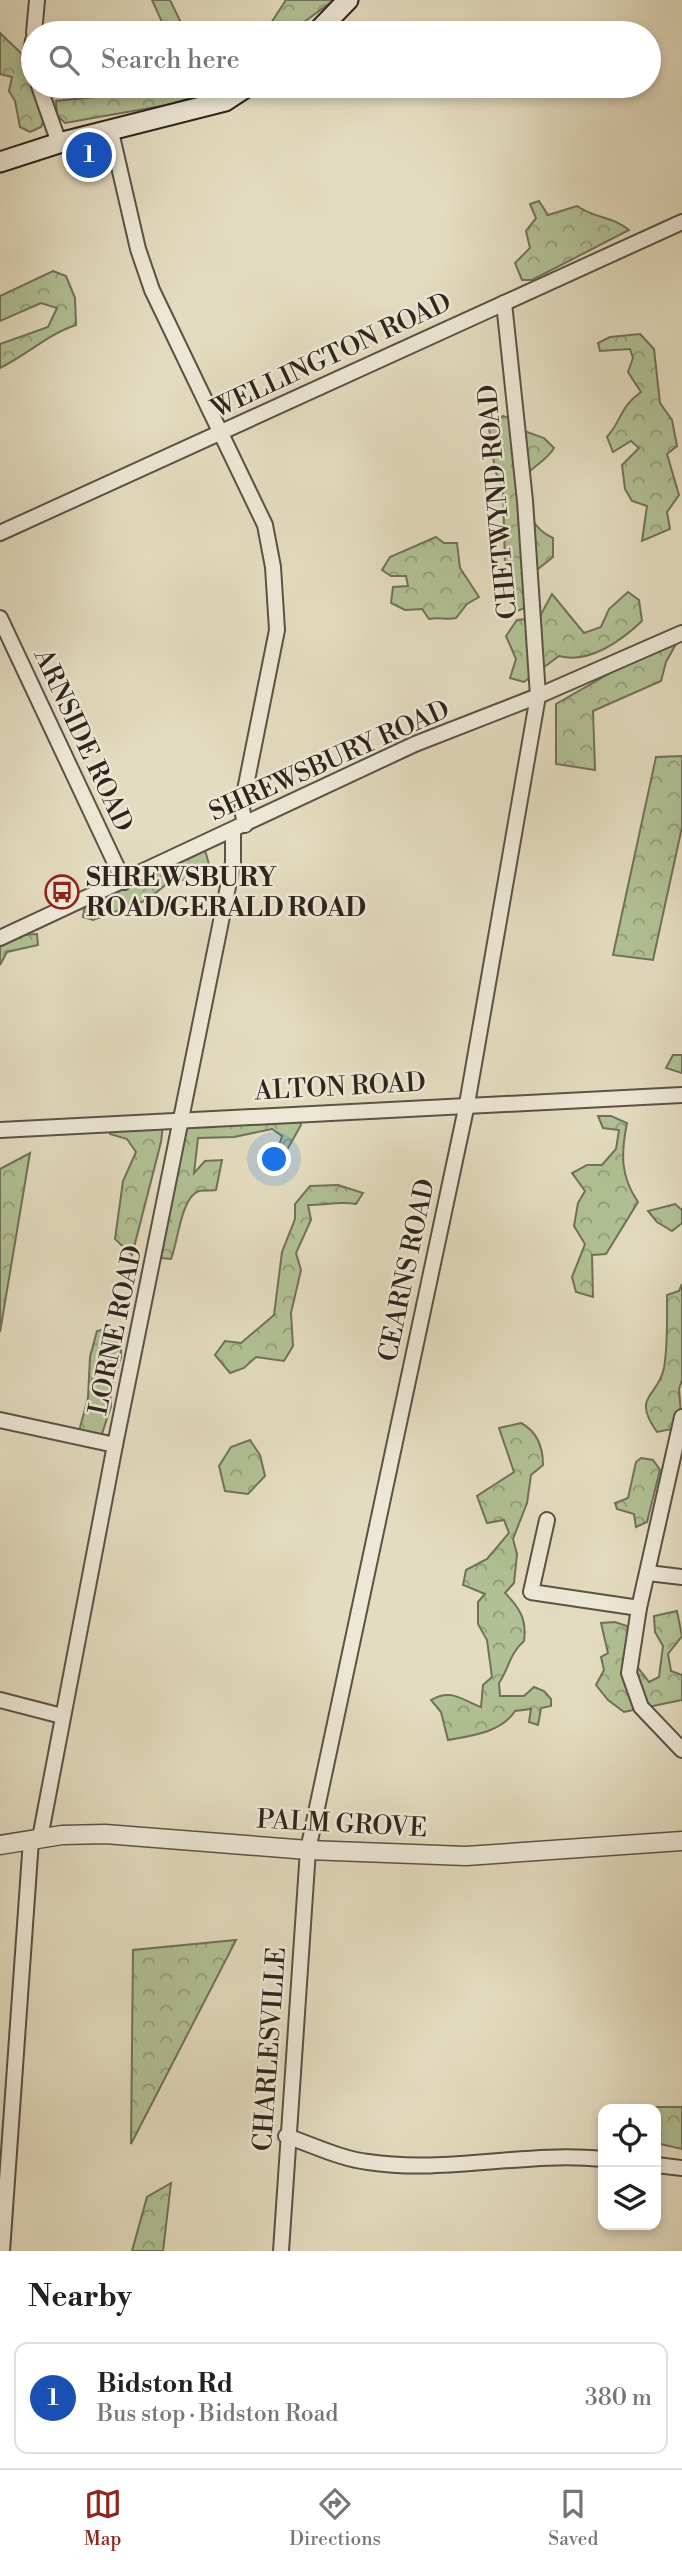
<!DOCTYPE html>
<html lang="en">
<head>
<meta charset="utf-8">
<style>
	body { margin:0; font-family:"Libre Bodoni",serif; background:#f2f2f2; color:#202124 }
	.controls { position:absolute; right:21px; bottom:21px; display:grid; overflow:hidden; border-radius:14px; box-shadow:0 4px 10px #0003 }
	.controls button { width:63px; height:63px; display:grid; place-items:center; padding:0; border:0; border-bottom:2px solid #e0e0e0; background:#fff; color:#202124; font:35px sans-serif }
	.you { position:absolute; left:275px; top:1160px; width:24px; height:24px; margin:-18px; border:5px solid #fff; border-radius:50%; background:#1a73e8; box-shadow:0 0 0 10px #1a73e833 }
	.badge { display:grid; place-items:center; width:46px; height:46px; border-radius:50%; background:#8f2418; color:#fff; font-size:23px; font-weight:700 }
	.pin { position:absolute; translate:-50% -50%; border:4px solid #fff; box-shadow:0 2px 7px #0006 }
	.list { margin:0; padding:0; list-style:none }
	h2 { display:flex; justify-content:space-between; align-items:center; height:91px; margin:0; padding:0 28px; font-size:30px }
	h2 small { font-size:23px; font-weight:400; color:#757577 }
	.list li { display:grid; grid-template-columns:46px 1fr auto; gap:21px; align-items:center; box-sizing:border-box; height:112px; margin:0 14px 14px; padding:0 14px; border:2px solid #e0e0e0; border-radius:14px }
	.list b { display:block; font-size:26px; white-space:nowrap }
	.list p { margin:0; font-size:23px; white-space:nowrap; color:#757577 }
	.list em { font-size:23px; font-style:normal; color:#757577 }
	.icon { flex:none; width:38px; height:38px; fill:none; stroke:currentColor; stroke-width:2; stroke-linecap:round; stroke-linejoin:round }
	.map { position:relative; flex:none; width:682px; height:2251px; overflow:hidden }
	.search { position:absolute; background:#fff; box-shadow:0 4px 10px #0003; left:21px; right:21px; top:21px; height:77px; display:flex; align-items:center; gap:18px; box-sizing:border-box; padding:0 24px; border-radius:38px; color:#757577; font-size:26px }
	.sheet { height:217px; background:#fff }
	nav { display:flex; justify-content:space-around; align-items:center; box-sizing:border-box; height:98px; border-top:2px solid #e0e0e0; background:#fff; font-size:19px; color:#757577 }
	nav a { display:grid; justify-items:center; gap:4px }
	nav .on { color:#8f2418 }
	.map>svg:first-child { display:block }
	.forest { fill:url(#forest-crowns); stroke:#707259; stroke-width:2 }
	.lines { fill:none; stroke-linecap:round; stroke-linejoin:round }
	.minor-casing { stroke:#5c5246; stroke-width:18 }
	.tertiary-casing { stroke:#5c5246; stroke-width:21 }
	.secondary-casing { stroke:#2f241d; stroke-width:23 }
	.minor { stroke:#ede8d6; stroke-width:14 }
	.tertiary { stroke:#ede8d6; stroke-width:18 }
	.secondary { stroke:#ede8d6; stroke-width:19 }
	.labels { text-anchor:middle; stroke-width:5; stroke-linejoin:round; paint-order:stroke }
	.street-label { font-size:26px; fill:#2f241d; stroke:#ede8d6 }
	.poi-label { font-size:26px; font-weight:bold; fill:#2f241d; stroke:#ede8d6; text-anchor:start }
</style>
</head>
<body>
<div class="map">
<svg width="682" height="2251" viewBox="0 0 682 2251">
	<defs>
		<pattern id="forest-crowns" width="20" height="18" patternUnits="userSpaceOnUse" patternTransform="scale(1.75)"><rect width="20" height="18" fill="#b1c195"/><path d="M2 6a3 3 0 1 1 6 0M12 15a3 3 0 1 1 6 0" fill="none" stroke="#909d79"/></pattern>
	</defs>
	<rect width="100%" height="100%" fill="#e4dcc0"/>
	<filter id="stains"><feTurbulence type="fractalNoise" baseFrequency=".00286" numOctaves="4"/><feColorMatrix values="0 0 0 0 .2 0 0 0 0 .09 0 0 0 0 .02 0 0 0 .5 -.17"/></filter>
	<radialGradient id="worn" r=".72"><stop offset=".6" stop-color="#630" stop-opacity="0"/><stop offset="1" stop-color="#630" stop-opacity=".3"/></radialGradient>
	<g class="forest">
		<path d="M152,0H170L186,33H167Z"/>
		<path d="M286,0H334L289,33H240L241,29L271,23Z"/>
		<path d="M0,33L23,55L29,81L50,106L41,127L30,132L20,127L15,101L9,91L12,77L0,74Z"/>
		<path d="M98,86H218L215,91L167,105L65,123L57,115L56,101L94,97Z"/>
		<path d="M539,201L548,215L577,206C596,219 612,216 629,230L532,280H522L515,263L530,248L526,231L536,218L530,204Z"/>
		<path d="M53,271L66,276L75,298L76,325C48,334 27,355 0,368V344L48,327L57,308L41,303L0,321V296Z"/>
		<path d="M640,334L654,349L660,403L672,420L677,446L667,454L679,495L667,512L670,529L642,541L647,506L632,501L625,489L622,465L639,448L631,441L613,452L607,437C623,418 620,407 641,392L628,372L633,358L630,349L600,351L598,343L610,337Z"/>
		<path d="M503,416L520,422L524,431L544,438L554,448C547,460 536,464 526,475C530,503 524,525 553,538V557L538,569L522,574L536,583L539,602L517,611L511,599L513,576L505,564L503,490L495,470L489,428Z"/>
		<path d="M436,537L444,543H457L460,568L479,597L467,604L456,618C446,620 439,617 429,619L422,609L405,610L391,603L393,587L408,586L406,576H391L382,570L390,557Z"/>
		<path d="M628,592L639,600L642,621C621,641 589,664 559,656L524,682L510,678L516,659L506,636L517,620L539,618L552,594L584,633L601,627L609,609Z"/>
		<path d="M676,644L666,662L661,681L593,711L595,770L556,764V704L628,663Z"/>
		<path d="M682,756V827L653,960L613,955L656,757Z"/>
		<path d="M205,850L210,868L202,877L169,882L147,900L93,920L83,917L85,904Z"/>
		<path d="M37,934L38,945L7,952L0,965V936Z"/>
		<path d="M673,1055H682V1073L666,1068Z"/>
		<path d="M297,1116L301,1125L282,1159L277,1152L282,1136L272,1129L234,1137L198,1138L194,1173L205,1161L222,1160L216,1190C211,1191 203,1190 199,1191C181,1197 178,1242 171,1259L161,1258L187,1124Z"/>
		<path d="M598,1116H611L627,1123C621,1153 620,1176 638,1202L606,1254L592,1255L593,1297L576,1292L572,1277L585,1244L574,1226L578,1203L585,1191L572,1173L587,1165H602L616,1149L619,1130L603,1128Z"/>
		<path d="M163,1125L161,1142L132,1255L115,1239L123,1181L136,1152L127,1139L110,1134L109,1128Z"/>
		<path d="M30,1153L0,1332V1169Z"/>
		<path d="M338,1185L363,1193L356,1204C340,1201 325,1205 308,1205L311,1220L296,1253L301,1270L291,1313L293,1346L284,1361L256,1357L244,1368L230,1373L215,1355L225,1341L241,1343L274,1315L282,1252L295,1219V1204L310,1186Z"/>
		<path d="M675,1204L682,1210V1223L672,1231L657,1222L648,1211Z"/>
		<path d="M682,1284V1380L679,1389L682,1427L657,1432C631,1395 658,1398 664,1368C668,1344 667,1318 667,1295L679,1291Z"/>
		<path d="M109,1328L121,1334V1357L110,1389L111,1406L101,1437L79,1431L88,1398L90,1357L97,1331Z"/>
		<path d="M521,1423C538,1432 543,1447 543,1465L531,1475L527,1503L513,1539L517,1554L514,1583L505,1593C520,1608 527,1620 524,1641C510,1653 509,1668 499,1683L500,1696H524L534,1687L544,1691L551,1699V1706L541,1708L538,1725L529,1722L531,1709L515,1711C502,1732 472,1736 448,1740L441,1712L431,1700C451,1688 462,1700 481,1707L483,1685L492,1677L487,1640L478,1624V1602L485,1594L463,1585L466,1570L487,1559L509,1533L504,1520L487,1523L477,1496L514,1472L499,1428Z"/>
		<path d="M250,1440L260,1455L265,1476L248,1494L225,1491L219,1466L231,1447Z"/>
		<path d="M641,1458L653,1460L660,1470L647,1522L636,1527L634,1514L617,1509L615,1503L628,1498L636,1462Z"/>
		<path d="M677,1611L682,1636L668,1654L671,1671L682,1675V1700L624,1712L608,1700L596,1685L604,1670L601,1657L608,1653L601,1623L615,1622L627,1626L632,1638L625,1646V1662L639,1669L649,1682L659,1677L663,1646L655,1632L654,1616Z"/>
		<path d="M236,1940L131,2144L133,1950Z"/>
		<path d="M645,2107H682V2149L656,2143V2109H644Z"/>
		<path d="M171,2183L163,2251H132L147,2197Z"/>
	</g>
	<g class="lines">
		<defs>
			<g id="minor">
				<path d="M34,33L37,0"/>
				<path d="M33,40L30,61L33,70"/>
				<path d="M39,86L59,143"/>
				<path d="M111,132L138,249L152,290L265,525L273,567L277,630L245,790L242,809L245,825"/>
				<path d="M0,533L682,222"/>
				<path d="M0,618L124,882"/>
				<path d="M0,938L415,744L538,696L682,633"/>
				<path d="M0,1130L682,1095"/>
				<path d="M682,1417L639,1608L629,1673L641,1707L682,1750"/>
				<path d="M0,1420L115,1445"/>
				<path d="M547,1520L531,1592L639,1608"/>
				<path d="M648,1573L682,1577"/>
				<path d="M0,1700L62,1716"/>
				<path d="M40,1838L115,1445L233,862V831"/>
				<path d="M286,2136C313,2145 341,2159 368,2162C447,2174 525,2151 603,2159"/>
				<path d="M656,2165L682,2168"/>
				<path d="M2,2251L31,1840"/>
				<path d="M281,2251L308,1850L467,1104L538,696L525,501L504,303"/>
			</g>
			<path id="tertiary" d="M0,1845L62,1835L105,1834L308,1850L466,1856L682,1841"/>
			<g id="secondary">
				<path d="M316,33L348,0"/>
				<path d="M0,162L59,143L225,101L248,86"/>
			</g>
		</defs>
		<use href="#minor" class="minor-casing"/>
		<use href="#tertiary" class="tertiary-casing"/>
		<use href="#secondary" class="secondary-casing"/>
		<use href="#minor" class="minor"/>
		<use href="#tertiary" class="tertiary"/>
		<use href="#secondary" class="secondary"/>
	</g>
	<defs>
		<symbol id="bus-ring" viewBox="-11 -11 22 22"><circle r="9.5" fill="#ede8d6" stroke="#8f2418" stroke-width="1.5"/><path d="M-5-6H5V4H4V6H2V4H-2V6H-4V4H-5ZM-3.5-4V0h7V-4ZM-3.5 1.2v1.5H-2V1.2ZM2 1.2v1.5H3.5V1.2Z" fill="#8f2418"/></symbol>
	</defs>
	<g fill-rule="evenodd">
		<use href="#bus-ring" x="43" y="873" width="38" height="38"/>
	</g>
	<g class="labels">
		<g class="street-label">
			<text transform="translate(331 355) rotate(-25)" y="9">WELLINGTON ROAD</text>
			<text transform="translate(497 502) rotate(-95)" y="9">CHETWYND ROAD</text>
			<text transform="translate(84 740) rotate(65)" y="9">ARNSIDE ROAD</text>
			<text transform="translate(329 760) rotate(-24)" y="9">SHREWSBURY ROAD</text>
			<text transform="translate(340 1086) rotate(-3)" y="9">ALTON ROAD</text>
			<text transform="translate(406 1270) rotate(-78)" y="9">CEARNS ROAD</text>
			<text transform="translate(115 1330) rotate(-78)" y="9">LORNE ROAD</text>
			<text transform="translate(342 1823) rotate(3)" y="9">PALM GROVE</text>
			<text transform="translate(269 2049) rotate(-86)" y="9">CHARLESVILLE</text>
		</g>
		<g class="poi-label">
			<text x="86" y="886">SHREWSBURY<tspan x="86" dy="30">ROAD/GERALD ROAD</tspan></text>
		</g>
	</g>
	<rect width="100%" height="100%" filter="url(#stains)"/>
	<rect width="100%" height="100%" fill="url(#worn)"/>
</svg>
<div class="controls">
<button><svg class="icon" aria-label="locate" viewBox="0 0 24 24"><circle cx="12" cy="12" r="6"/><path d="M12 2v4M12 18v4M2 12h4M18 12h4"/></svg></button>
<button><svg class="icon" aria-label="layers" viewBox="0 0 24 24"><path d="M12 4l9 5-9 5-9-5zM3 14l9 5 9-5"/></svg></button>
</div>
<div class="you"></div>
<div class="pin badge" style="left:89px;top:155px;background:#1a4fb4">1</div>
<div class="search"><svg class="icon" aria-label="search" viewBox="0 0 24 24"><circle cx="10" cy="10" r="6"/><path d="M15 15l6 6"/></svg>Search here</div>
</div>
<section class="sheet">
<h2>Nearby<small></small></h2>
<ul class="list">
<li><span class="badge" style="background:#1a4fb4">1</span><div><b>Bidston Rd</b><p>Bus stop · Bidston Road</p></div><em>380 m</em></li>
</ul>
</section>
<nav>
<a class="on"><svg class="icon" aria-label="map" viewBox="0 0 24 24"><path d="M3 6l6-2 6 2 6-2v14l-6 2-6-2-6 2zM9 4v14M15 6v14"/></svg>Map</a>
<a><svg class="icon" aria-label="directions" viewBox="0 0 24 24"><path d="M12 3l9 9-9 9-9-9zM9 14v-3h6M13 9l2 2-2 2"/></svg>Directions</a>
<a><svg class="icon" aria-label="saved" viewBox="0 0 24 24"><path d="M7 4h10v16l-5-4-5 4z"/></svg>Saved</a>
</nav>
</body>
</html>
